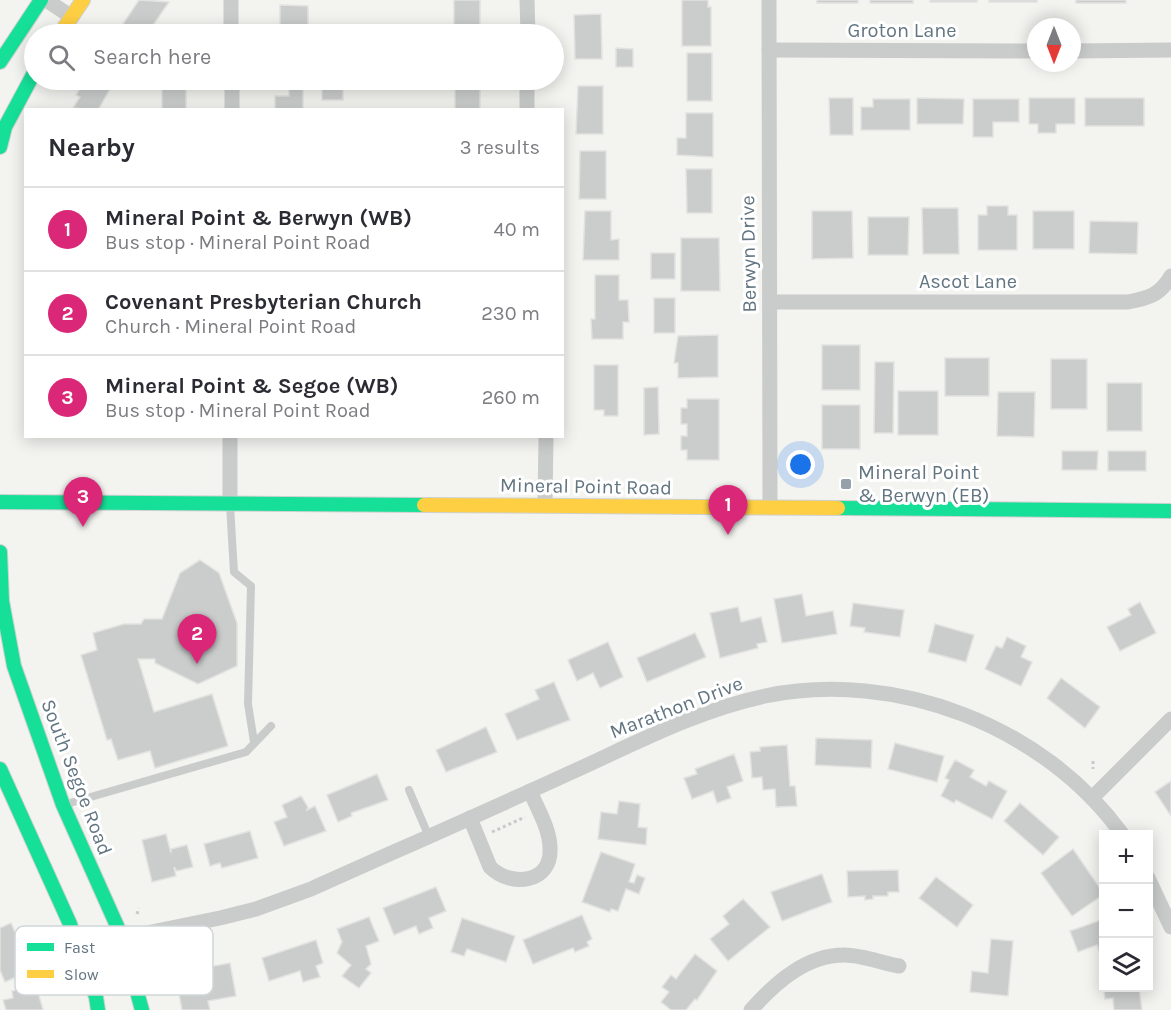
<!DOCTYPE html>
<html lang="en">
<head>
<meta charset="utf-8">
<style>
	body { margin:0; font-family:Karla,sans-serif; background:#f7f7f7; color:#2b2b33 }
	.controls { position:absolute; right:18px; bottom:18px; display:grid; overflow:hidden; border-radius:0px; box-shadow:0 3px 15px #0003 }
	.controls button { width:54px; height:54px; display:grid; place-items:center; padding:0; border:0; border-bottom:2px solid #e1e1e2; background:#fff; color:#2b2b33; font:30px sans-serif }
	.compass { position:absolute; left:1027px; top:18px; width:54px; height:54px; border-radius:50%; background:#fff; box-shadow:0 3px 15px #0003; rotate:180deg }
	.you { position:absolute; left:801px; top:465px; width:21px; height:21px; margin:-15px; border:4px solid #fff; border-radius:50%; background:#1a73e8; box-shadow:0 0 0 9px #1a73e833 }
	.badge { display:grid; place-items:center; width:39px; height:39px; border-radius:50%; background:#db2777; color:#fff; font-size:20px; font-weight:700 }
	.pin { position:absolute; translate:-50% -50px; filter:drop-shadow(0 2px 3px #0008) }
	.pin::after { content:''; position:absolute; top:32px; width:21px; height:18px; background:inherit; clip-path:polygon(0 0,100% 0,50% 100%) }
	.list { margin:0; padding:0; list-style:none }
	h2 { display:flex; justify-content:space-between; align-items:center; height:78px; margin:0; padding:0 24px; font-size:26px }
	h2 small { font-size:20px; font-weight:400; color:#7c7c81 }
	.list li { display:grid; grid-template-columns:39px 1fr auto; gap:18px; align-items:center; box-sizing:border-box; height:84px; padding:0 24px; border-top:2px solid #e1e1e2 }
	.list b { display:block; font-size:22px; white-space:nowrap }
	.list p { margin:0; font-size:20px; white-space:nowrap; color:#7c7c81 }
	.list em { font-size:20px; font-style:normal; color:#7c7c81 }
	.icon { flex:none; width:33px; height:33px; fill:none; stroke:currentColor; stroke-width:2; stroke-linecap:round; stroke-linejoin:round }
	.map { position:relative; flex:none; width:1171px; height:1010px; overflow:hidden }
	.search { position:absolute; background:#fff; box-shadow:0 3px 15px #0003; left:24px; top:24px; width:540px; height:66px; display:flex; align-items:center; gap:15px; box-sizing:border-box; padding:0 21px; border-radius:33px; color:#7c7c81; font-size:22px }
	.panel { position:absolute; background:#fff; box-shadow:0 3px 15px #0003; left:24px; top:108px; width:540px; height:330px; border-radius:0px }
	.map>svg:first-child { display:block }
	.building { fill:#cbcdcd; stroke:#e2e2e0; stroke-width:1.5 }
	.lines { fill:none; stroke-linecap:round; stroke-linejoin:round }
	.fast-casing { stroke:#cfd1d0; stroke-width:16 }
	.slow-casing { stroke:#cfd1d0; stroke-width:16 }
	.path { stroke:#c8c9c9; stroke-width:3; stroke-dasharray:3 3; stroke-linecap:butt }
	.lane { stroke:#cacccc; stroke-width:8 }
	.street { stroke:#cacccc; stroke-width:15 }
	.fast { stroke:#16e098; stroke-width:14 }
	.slow { stroke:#ffcf43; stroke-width:14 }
	.poi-dot { fill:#95a1a8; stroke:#fff; stroke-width:2 }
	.labels { text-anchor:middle; stroke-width:6; stroke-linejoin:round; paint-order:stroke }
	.street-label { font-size:20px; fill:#627581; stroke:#fff }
	.poi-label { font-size:20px; fill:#627581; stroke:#fff; text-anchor:start }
	.key { fill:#fff; stroke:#d0d6d9; stroke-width:1.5 }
	.key-label { font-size:16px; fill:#627581 }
</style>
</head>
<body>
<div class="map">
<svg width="1171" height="1010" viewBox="0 0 1171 1010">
	<rect width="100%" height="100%" fill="#f3f3f0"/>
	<g class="building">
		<path d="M139,0L169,2L147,34H133L121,27Z"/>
		<rect x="454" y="0" width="26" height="34"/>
		<path d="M682,0H708V7H711V46H682Z"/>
		<rect x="817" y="0" width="41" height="3"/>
		<rect x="870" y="0" width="43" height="3"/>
		<rect x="930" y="0" width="47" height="2"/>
		<rect x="989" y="0" width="48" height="2"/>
		<rect x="1076" y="0" width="50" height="3"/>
		<path d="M280,5L308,6V34H280Z"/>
		<path d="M601,14L602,59H575L574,15Z"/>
		<path d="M616,48L633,49V67H616Z"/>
		<rect x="687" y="53" width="25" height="48"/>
		<path d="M85,80H115L98,110L73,108L80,97L76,95Z"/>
		<rect x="162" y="80" width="24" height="30"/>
		<rect x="322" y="80" width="21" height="20"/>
		<rect x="455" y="80" width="25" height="30"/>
		<path d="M289,83H303V110H275V96H289Z"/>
		<path d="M578,86H603V134H576Z"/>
		<path d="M829,98H853V135H830Z"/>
		<path d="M917,98L964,99L963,124H917Z"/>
		<path d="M1029,98H1075V124H1056V133H1038V124H1029Z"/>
		<rect x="1085" y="98" width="59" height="28"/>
		<path d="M873,99H910V130H861V107H873Z"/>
		<path d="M973,99H1019V122H993V137H973Z"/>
		<path d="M686,113H713V157L677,155V138H686Z"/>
		<path d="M580,151H606V199H579Z"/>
		<path d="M686,169H712V213H687Z"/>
		<path d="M987,206H1008V215H1017V250H978V215H987Z"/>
		<path d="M922,208H958L959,254H923Z"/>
		<path d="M585,211H611V240L619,239V260H583Z"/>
		<path d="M812,211H852L853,258L812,259Z"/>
		<rect x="1033" y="211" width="41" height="38"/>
		<path d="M868,217H909L908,255H868Z"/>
		<path d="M1090,221L1138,222L1137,254L1089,253Z"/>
		<path d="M681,238H719L720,291H681Z"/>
		<rect x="651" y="253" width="24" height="26"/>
		<path d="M595,275H619V300H628L629,322H623V339H592L591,319H595Z"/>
		<rect x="654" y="298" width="21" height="35"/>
		<path d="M718,335V377L678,378V363H674L678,336Z"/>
		<rect x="822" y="345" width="38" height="45"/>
		<rect x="945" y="358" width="44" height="38"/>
		<rect x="1051" y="359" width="36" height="50"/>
		<path d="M875,362H894L893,433H874Z"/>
		<path d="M594,365H618V416H604V410H594Z"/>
		<rect x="1107" y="383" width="35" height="48"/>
		<path d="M658,387L659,434L644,435V388Z"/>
		<rect x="898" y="391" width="40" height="44"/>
		<path d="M998,392H1035L1034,437L997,436Z"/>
		<path d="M687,399H719V460H687V450H681V436H687V424H681V408H687Z"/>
		<rect x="822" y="405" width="38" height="44"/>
		<path d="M1062,451H1098L1097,470H1062Z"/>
		<rect x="1108" y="451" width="38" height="20"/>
		<path d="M200,560L219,573L237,623V666L198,684L155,663V659H138L154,712L212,694L228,746L155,768L150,751L118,760L111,739L107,740L81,655L97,650L93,633L124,624H141L144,619H162L180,573Z"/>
		<path d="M802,594L806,616L833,611L837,634L782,643L774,599Z"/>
		<path d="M1140,602L1156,633L1120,651L1107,627L1131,615L1128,609Z"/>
		<path d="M853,603L904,610L900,637L864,632L865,628L850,626Z"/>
		<path d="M738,607L741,622L761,617L767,642L757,644L758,648L720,658L710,613Z"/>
		<path d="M935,624L974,635L966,662L928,652Z"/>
		<path d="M695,633L706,657L647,682L637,658Z"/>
		<path d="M1007,637L1026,646L1021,657L1032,662L1021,686L985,669L996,646L1002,648Z"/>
		<path d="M608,642L623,677L600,688L593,673L577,681L568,660Z"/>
		<path d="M1061,678L1100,707L1085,728L1047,698Z"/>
		<path d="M554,682L570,720L517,740L505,714L539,699L535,690Z"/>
		<path d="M486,727L497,752L446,772L436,750Z"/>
		<path d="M816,738L872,740L871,768L815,765Z"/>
		<path d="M895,743L944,756L937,782L888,769Z"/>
		<path d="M787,745L790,786H795L797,806L776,807L775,789L763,790L762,777L752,778L750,752L760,751V747Z"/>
		<path d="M734,754L743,781L727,787L731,798L717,803L713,791L692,799L684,778L697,774L695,769Z"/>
		<path d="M955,760L974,770L970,777L986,786L989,781L1007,791L992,819L956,800L954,803L941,796L949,780L945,778Z"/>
		<path d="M377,774L388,800L351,813L352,816L338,822L327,795Z"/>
		<path d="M1171,781V816L1155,792Z"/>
		<path d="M301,796L308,807L307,810L315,806L326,831L284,846L274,822L287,817L282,805Z"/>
		<path d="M619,801L640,804L638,827L647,828L646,845L598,839L601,812L617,814Z"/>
		<path d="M1020,803L1059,837L1043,855L1004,821Z"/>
		<path d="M250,831L258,858L222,868L220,863L210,866L204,844Z"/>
		<path d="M166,834L171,853V849L187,845L193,867L177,871L174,867L176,876L152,882L142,840Z"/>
		<path d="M1073,849L1104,894L1072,916L1041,873Z"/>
		<path d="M601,852L635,864L629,882L634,883L637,875L645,878L639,894L626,889L618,911L611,909L610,912L582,902Z"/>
		<path d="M898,870L899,892H888V896H873V899L865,900V896L848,897L847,871Z"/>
		<path d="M822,874L832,902L782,921L771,892Z"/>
		<path d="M936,877L973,905L957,927L919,898Z"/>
		<path d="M436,887L446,911L429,918L433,928L419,934L416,926L394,935L383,908Z"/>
		<path d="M743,899L770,927L728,961L710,939L729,924L723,916Z"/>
		<path d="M582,915L592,939L587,942L589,946L575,952L573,948L533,964L523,940Z"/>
		<path d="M369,917L379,941L366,946L371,964L366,969L371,973L359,988L342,976L351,965L337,953L342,942L337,929Z"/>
		<path d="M462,918L515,936L506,962L467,949L464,956L451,952Z"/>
		<path d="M1104,919V963L1097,945L1078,952L1070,931Z"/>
		<path d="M11,923L32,970L5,982L0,970V928Z"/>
		<path d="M991,939L1013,941L1008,996L970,992L972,971L988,973Z"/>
		<path d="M316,940L323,963L316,966L320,977L303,982L300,971L269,981L262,958Z"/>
		<path d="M695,954L717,971L697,1000L695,999L686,1010H671L661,1002L669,992L662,987L671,975L676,979Z"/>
		<path d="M230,963L236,996L208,1001L210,1010H182L175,973Z"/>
		<path d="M36,985L43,1010H6L3,1000L13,998L12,991Z"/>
		<path d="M1103,985L1104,988H1139L1142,1010H1114L1113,998L1105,999Z"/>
	</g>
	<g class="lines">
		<defs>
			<g id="fast">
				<path d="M0,62L41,0"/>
				<path d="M0,147L5,127L34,73"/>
				<path d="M0,502L424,505"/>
				<path d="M838,508L1171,511"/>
				<path d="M0,552L2,601L14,666L63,805L122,937L142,1010"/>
				<path d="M0,769L70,924L96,997L98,1010"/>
			</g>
			<g id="slow">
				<path d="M60,34L83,0"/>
				<path d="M424,505L838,508"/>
			</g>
		</defs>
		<use href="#fast" class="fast-casing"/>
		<use href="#slow" class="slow-casing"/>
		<g class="path">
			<path d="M1093,761V769"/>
			<path d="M492,832L525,817"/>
			<path d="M137,914L139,908"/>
		</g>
		<g class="lane">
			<path d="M230,505L234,572L251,586L248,704L254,742"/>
			<path d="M409,790L429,837"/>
			<path d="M63,805L246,752L271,726"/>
		</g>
		<g class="street">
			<path d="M46,0L72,17"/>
			<path d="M231,0V34"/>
			<path d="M527,0L528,34"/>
			<path d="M769,0L770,507"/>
			<path d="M769,50L1036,51"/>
			<path d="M1072,51L1171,50"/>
			<path d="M232,80V110"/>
			<path d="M527,110V80"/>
			<path d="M770,302H1128C1149,298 1160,295 1171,276"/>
			<path d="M230,436V502"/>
			<path d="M545,505L546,436"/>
			<path d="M1092,798L1171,719"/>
			<path d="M470,818L490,867C511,888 552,883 550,848C550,829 537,808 530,791"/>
			<path d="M1148,878L1171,927"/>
			<path d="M78,947L220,918L256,909L311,889C398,850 485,812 572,772C634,744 698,710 765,696C896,669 1044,726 1122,834"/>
			<path d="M751,1010C775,983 806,955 844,955C862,955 882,963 899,966"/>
		</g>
		<use href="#fast" class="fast"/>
		<use href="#slow" class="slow"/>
	</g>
	<rect class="poi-dot" x="840" y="478" width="12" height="12" rx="3"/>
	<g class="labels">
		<g class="street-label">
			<text x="902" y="37">Groton Lane</text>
			<text transform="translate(748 254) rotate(-91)" y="7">Berwyn Drive</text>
			<text x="968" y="288">Ascot Lane</text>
			<text transform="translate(586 486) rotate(1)" y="7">Mineral Point Road</text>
			<text transform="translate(676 707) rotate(-21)" y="7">Marathon Drive</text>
			<text transform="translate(77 777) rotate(69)" y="7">South Segoe Road</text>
		</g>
		<g class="poi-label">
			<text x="858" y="479">Mineral Point<tspan x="858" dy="23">&amp; Berwyn (EB)</tspan></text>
		</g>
	</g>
	<rect x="15" y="926" width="198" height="69" rx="9" class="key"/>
	<rect x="27" y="943" width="27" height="8" fill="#16e098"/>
	<rect x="27" y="970" width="27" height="8" fill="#ffcf43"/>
	<g class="key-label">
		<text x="64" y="953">Fast</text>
		<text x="64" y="980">Slow</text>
	</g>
</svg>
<div class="controls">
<button>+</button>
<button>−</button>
<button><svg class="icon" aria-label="layers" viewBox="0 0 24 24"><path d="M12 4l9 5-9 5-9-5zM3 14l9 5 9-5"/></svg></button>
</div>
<svg class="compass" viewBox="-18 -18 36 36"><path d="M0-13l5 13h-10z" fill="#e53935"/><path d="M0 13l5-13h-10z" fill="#7c7c81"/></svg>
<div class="you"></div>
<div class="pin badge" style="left:728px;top:535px">1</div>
<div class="pin badge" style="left:197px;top:664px">2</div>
<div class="pin badge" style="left:83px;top:527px">3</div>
<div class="search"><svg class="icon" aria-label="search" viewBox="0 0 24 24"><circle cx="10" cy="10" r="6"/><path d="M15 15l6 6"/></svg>Search here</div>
<section class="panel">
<h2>Nearby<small>3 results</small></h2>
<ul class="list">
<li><span class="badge">1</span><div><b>Mineral Point &amp; Berwyn (WB)</b><p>Bus stop · Mineral Point Road</p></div><em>40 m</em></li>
<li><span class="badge">2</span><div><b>Covenant Presbyterian Church</b><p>Church · Mineral Point Road</p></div><em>230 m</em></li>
<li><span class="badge">3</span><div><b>Mineral Point &amp; Segoe (WB)</b><p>Bus stop · Mineral Point Road</p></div><em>260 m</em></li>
</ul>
</section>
</div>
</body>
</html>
